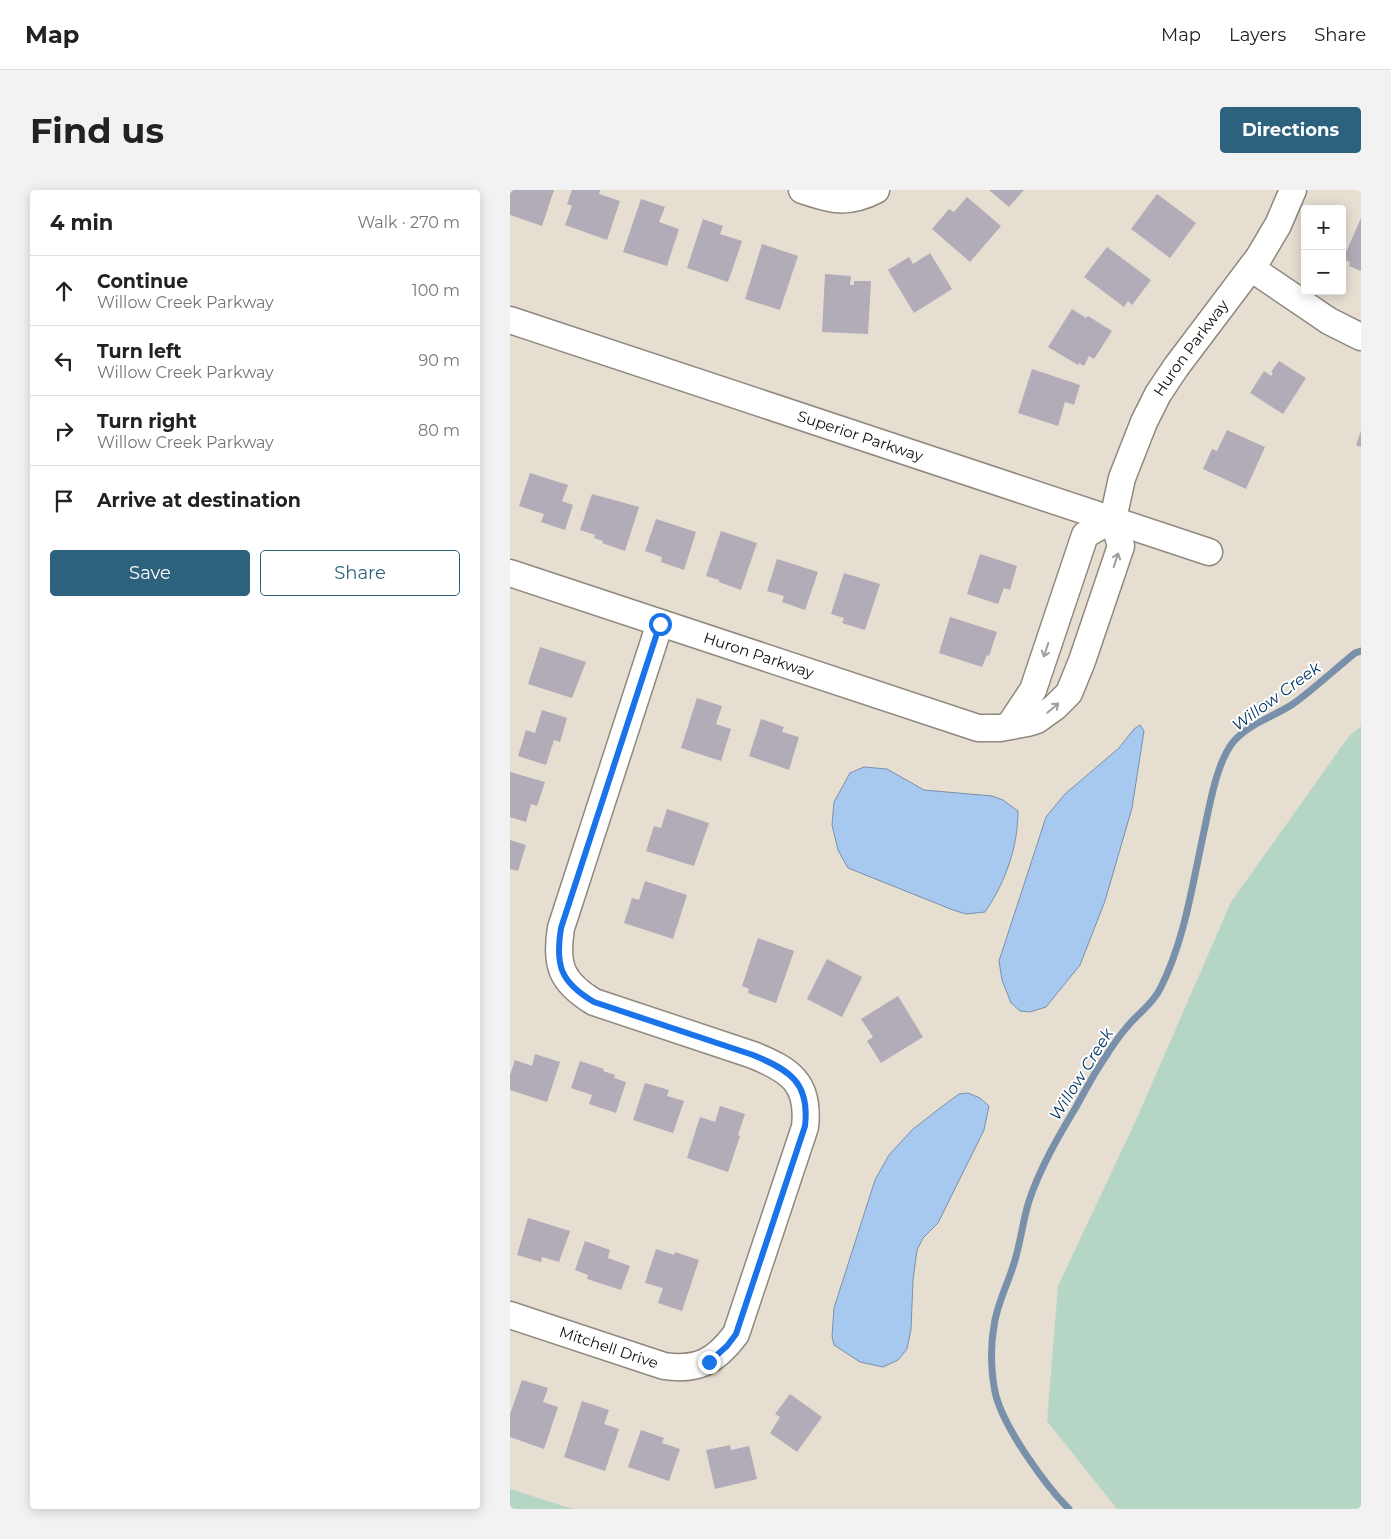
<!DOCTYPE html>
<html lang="en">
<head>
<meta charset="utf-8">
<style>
	body { margin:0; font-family:Montserrat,sans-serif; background:#f2f2f2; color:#222 }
	.controls { position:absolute; right:15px; top:15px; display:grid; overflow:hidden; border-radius:5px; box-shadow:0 2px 12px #0003 }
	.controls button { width:45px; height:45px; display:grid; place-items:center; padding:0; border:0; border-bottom:1px solid #e0e0e0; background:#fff; color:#222; font:25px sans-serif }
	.stop { position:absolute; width:15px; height:15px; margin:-11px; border:4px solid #1a73e8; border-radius:50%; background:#fff }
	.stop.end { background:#1a73e8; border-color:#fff; box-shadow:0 1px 5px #0008 }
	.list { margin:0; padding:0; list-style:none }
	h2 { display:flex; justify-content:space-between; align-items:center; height:65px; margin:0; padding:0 20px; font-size:21px }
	h2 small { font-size:16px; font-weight:400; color:#767676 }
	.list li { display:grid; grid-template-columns:32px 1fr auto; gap:15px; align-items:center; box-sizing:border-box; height:70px; padding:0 20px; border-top:1px solid #e0e0e0 }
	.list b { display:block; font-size:19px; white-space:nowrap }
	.list p { margin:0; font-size:16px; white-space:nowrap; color:#767676 }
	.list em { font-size:16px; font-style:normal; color:#767676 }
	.actions { display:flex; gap:10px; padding:15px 20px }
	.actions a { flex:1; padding:11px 0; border:1px solid #2d627e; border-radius:5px; text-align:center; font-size:18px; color:#2d627e }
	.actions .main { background:#2d627e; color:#fff }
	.icon { flex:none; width:28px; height:28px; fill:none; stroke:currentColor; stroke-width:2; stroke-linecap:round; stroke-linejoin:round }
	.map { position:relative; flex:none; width:851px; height:1319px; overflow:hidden; border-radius:5px }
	header { display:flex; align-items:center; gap:30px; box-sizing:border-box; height:70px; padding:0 25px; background:#fff; border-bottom:1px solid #e0e0e0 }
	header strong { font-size:24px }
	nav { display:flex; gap:28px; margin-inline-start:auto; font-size:18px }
	.intro { display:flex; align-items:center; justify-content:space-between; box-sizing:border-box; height:120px; padding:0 30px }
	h1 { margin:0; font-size:35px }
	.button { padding:12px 22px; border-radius:5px; background:#2d627e; color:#fff; font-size:18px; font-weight:700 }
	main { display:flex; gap:30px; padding:0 30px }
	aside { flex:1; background:#fff; border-radius:5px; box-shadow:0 2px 12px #0003 }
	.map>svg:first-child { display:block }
	.green { fill:#b5d6c5 }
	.water { fill:#a7c9f0; stroke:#7990aa }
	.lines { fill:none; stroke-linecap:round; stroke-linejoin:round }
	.stream { stroke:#7990aa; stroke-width:7 }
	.building { fill:#b1acb8 }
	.street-casing { stroke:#8f887d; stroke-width:29 }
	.street { stroke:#fff; stroke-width:26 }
	.oneway { stroke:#9f9e9c }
	.route { stroke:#1a73e8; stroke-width:6 }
	.labels { text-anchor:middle; stroke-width:4; stroke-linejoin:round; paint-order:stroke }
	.street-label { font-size:15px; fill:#0f0c08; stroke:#fff }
	.water-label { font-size:16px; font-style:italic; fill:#013563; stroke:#fff }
</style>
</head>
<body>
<header>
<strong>Map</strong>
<nav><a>Map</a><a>Layers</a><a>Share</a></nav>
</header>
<div class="intro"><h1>Find us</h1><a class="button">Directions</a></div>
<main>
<aside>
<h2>4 min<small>Walk · 270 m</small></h2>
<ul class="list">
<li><svg class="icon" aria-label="ahead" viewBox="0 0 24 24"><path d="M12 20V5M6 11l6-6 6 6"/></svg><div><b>Continue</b><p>Willow Creek Parkway</p></div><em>100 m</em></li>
<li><svg class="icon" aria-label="left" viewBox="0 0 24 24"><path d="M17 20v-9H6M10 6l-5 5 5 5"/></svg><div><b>Turn left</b><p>Willow Creek Parkway</p></div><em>90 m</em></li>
<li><svg class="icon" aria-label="right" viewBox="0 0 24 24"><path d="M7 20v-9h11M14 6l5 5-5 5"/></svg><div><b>Turn right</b><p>Willow Creek Parkway</p></div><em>80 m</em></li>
<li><svg class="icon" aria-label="arrive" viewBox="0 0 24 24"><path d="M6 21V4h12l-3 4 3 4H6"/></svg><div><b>Arrive at destination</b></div></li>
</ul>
<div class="actions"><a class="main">Save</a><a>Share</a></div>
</aside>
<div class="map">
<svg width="851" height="1319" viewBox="0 0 851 1319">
	<rect width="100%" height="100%" fill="#e6ded1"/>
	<g class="green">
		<path d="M851,536V1319H607L537,1231L548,1096L627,928L721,712L839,546Z"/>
		<path d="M0,1299L63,1319H0Z"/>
	</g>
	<g class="water">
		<path d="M630,535L634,541L622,618L595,711L570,775L536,817L520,822L510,821L501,813L492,790L489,771L536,627L555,604L609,558L624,539Z"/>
		<path d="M354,577L377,579L414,600L482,606L493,610L508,621C508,657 495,693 475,722L456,724L443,720L338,678L328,660L322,635L324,612L340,583Z"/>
		<path d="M458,903L470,908L479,916L474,940L428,1033L413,1048L407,1060L403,1090L401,1139L397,1159L388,1170L373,1177L350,1172L324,1155L322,1146L324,1118L365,990L379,965L402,940L430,918L449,904Z"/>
	</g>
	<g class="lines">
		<path class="stream" d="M559,1319C535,1295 495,1239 486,1206C481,1185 480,1158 484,1136C487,1113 499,1092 505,1070C511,1050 513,1030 519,1011C530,978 548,947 566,917C575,901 583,885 594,869C601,858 608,847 617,837C627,824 642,815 650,799C674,752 682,697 693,646C699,619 706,572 724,551C740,533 763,527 783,514C804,499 824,480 845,463L851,461"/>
	</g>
	<g class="building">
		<path d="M0,0H44L32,36L0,25Z"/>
		<path d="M62,0H90L89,4L110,11L97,50L55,35L62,16L57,14Z"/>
		<path d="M479,0H514L499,17Z"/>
		<path d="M647,4L686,33L660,68L621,39Z"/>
		<path d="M457,7L491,36L460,72L422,39L439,19L444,22Z"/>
		<path d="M131,9L155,17L149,32L169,39L157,76L113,62Z"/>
		<path d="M851,28V81L839,76L840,72L833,69Z"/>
		<path d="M193,29L213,36L210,44L232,51L218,92L177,78Z"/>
		<path d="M252,54L288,66L270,120L235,109Z"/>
		<path d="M597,57L641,90L622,115L618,111L614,117L574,87Z"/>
		<path d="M420,63L442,99L404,123L378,80L399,67L403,74Z"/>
		<path d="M315,84L341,86L340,95H344V91H361L358,144L312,142Z"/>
		<path d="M562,119L576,128L578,126L602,141L584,169L579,166L574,176L569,173L568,175L538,157Z"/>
		<path d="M769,171L796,188L773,224L740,203L754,181L761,186L763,183L761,182Z"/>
		<path d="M522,179L570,195L564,215L555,212L548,236L508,223Z"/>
		<path d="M717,240L755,257L736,299L693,279L702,259L707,261Z"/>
		<path d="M851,241V257L846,255Z"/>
		<path d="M20,283L58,295L52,311L63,315L55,340L31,332L34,324L9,316Z"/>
		<path d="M82,304L129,317L115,361L92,353L93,351L84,348L85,345L70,340Z"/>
		<path d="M146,329L186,342L174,380L151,372L152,367L135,361Z"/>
		<path d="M211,341L247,353L231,400L209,392V390L196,386Z"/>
		<path d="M470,364L507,376L500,400L494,398L488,414L457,404Z"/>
		<path d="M267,369L308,382L295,420L272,412L274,406L257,401Z"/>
		<path d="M334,383L370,394L355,440L332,433L334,428L321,424Z"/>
		<path d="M440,427L487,442L479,466L477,465L472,477L429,463Z"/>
		<path d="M30,457L76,472L62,508L18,494Z"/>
		<path d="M187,508L212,516L206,534L221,539L211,571L171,558Z"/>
		<path d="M32,520L57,528L50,552L44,550L36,575L8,566L16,540L25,543Z"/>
		<path d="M251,529L274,537L272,542L289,547L279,580L239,566Z"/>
		<path d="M0,582L35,592L27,616L21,614L16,632L0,627Z"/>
		<path d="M157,619L199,633L184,676L136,661L144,636L151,638Z"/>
		<path d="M0,650L16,655L8,681L0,679Z"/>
		<path d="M135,691L177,705L163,749L114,733L122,708L129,710Z"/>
		<path d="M248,748L284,761L266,813L238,803L239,799L232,796Z"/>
		<path d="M317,769L352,787L332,827L297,809Z"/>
		<path d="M388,806L413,847L371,873L357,851L363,847L351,829Z"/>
		<path d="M25,864L50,872L37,912L0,900V885L5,870L22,876Z"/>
		<path d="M70,871L94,879L93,881L105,885L104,888L116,892L106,923L79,914L82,905L61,898Z"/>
		<path d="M135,893L159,900L157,906L174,911L163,943L123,930Z"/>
		<path d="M210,916L235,924L228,945L230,946L218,982L177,968L190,927L205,932Z"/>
		<path d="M18,1028L60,1041L49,1072L32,1067L31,1072L7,1065Z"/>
		<path d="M75,1051L100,1060L98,1068L120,1076L111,1100L77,1089L78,1085L65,1080Z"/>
		<path d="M146,1059L164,1065L165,1062L189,1070L172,1121L148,1113L153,1098L135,1093Z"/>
		<path d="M12,1190L38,1198L33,1212L48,1217L34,1259L0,1247V1224Z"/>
		<path d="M280,1204L312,1227L287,1262L260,1243L270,1227L265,1224Z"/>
		<path d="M72,1211L99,1220L94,1234L109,1239L95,1281L54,1267Z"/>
		<path d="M131,1240L154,1248L152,1253L170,1259L159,1291L118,1277Z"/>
		<path d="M220,1255L221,1260L239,1256L247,1289L205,1299L196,1260Z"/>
	</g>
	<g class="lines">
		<defs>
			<g id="street">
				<path d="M292,0C321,10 337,15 366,0"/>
				<path d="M741,78L819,131L851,147"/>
				<path id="s1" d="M0,130L699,362"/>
				<path id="s2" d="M0,383L468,538H490L517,533L527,530L545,517L559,503L572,471L611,356L603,329L612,288L634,232L648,204L666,177L749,67L768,35L783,0"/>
				<path d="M499,536L523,500L575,345L603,329"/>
				<path id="s3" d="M0,1125L154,1176C188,1181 206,1171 226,1144L295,937C300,893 280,880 243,865L84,812C51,792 45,775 51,738L150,433"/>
			</g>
		</defs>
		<use href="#street" class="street-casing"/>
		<use href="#street" class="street"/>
	</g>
	<defs><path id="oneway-shaft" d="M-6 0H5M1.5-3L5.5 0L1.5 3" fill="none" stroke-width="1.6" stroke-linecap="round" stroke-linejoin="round" transform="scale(1.25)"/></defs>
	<g class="oneway">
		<use href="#oneway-shaft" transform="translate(606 370) rotate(-72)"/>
		<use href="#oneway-shaft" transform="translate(536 460) rotate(108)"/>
		<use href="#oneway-shaft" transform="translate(543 518) rotate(-40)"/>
	</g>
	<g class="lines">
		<path class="route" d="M150,434L51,738C45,775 50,792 84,812L243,865C280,880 300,893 295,936L226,1144L217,1156L199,1172"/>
	</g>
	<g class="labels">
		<g class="street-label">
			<text dy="5" stroke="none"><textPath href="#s2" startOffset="969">Huron Parkway</textPath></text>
			<text dy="5" stroke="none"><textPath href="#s1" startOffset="369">Superior Parkway</textPath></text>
			<text dy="5" stroke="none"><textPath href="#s2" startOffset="262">Huron Parkway</textPath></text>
			<text dy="5" stroke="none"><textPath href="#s3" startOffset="104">Mitchell Drive</textPath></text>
		</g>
		<g class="water-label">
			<text transform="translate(766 506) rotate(-36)" y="6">Willow Creek</text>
			<text transform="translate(571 884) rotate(-58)" y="6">Willow Creek</text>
		</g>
	</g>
</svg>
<div class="controls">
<button>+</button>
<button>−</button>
</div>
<div class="stop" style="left:150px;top:434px"></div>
<div class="stop end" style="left:199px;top:1172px"></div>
</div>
</main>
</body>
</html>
